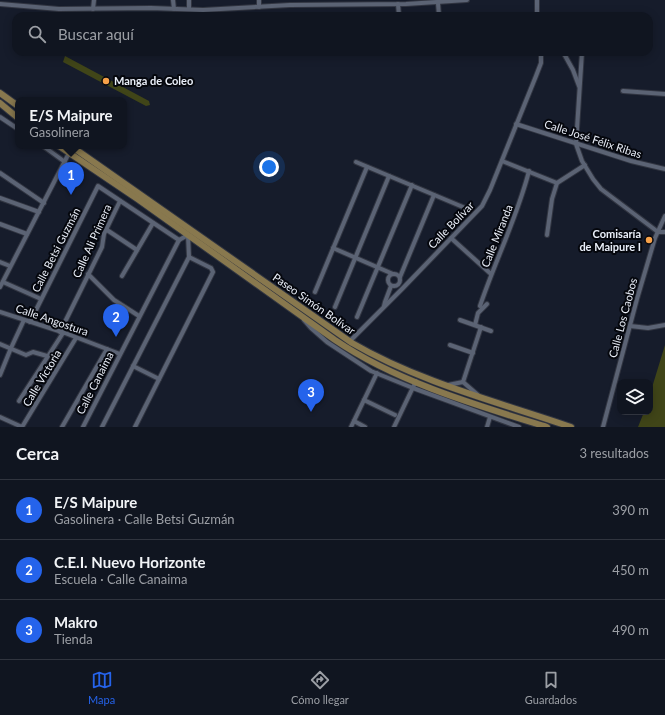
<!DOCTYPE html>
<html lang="es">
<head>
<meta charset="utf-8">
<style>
	body { margin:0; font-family:Lato,sans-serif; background:#1e222d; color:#f1f3f6 }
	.controls { position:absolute; right:12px; bottom:12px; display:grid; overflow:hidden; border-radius:8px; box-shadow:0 2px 10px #0003 }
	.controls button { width:36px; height:36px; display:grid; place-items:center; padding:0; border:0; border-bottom:1px solid #30343e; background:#101520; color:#f1f3f6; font:20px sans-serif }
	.you { position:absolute; left:269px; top:167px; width:14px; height:14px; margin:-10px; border:3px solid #fff; border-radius:50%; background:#1a73e8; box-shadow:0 0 0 6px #1a73e833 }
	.badge { display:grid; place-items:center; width:26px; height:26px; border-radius:50%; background:#2563eb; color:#fff; font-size:13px; font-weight:700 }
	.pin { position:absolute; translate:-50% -33px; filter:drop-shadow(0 1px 2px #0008) }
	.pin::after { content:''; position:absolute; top:21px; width:14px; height:12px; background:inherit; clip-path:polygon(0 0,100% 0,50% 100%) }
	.popup { position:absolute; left:15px; top:97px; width:112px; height:52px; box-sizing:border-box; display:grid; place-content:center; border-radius:8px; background:#101520; filter:drop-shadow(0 1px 3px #0005); font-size:13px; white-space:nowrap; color:#9c9fa5 }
	.popup b { font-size:15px; color:#f1f3f6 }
	.popup::after { content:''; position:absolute; left:50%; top:100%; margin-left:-8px; border:8px solid transparent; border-top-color:#101520 }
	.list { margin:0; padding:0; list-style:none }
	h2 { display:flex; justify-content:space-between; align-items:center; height:52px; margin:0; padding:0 16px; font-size:17px }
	h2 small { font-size:13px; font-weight:400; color:#9c9fa5 }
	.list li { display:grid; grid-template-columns:26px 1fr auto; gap:12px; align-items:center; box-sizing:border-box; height:60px; padding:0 16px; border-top:1px solid #30343e }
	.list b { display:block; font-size:15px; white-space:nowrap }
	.list p { margin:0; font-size:13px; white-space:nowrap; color:#9c9fa5 }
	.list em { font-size:13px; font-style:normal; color:#9c9fa5 }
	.icon { flex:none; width:22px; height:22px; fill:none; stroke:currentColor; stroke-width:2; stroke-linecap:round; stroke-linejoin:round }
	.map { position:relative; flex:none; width:665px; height:427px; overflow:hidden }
	.search { position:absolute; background:#101520; box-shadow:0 2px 10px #0003; left:12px; right:12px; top:12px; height:44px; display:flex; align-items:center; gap:10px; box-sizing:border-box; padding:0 14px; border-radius:12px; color:#9c9fa5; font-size:15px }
	.sheet { height:232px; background:#101520 }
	nav { display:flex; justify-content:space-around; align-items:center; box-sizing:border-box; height:56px; border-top:1px solid #30343e; background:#101520; font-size:11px; color:#9c9fa5 }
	nav a { display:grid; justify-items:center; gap:2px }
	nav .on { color:#2563eb }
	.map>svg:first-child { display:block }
	.green { fill:#404518 }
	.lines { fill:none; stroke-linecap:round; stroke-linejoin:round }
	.street-casing { stroke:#313541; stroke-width:6 }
	.primary-casing { stroke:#313541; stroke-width:8 }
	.street { stroke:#5b6374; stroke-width:4 }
	.primary { stroke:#88784e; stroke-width:6 }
	.poi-dot { fill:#f7a149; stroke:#05070d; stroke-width:1.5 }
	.labels { text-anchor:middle; stroke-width:4; stroke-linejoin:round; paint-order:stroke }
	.poi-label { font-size:11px; font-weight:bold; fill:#eaeff9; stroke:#05070d; text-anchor:start }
	.street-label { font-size:11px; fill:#eaeff9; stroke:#05070d }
</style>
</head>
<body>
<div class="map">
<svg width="665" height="427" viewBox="0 0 665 427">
	<rect width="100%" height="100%" fill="#161c2b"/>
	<g class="green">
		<path d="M65,56L149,101L150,105L146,106L63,62Z"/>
		<path d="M665,345V427H638L644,412H650V394Z"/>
	</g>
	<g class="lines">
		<defs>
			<g id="street">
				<path d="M173,0L174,9"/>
				<path d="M189,0V9"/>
				<path d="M259,0V7"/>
				<path d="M537,0V16"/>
				<path d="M438,3L439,16"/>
				<path d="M0,4L59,9L151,8L203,10L290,5L406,4L467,0"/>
				<path d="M398,4L399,16"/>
				<path d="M93,9L94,0"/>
				<path d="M563,52L573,70L579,86"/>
				<path d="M582,52L576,144L582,161L593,179L601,189L658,232H665"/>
				<path d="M623,91L665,94"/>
				<path d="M0,117L18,129"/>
				<path d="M516,124L631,161L665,169"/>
				<path d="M43,146L65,162"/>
				<path d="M502,161L557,183"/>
				<path d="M356,162L470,210"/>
				<path d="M0,173L44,203"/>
				<path d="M0,198L39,212"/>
				<path d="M0,224L27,234"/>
				<path d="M107,230L137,250"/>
				<path d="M547,235L552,199L557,183L585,165"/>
				<path d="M451,238L491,274"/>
				<path d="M333,248L393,274"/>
				<path d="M0,262L10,266"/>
				<circle cx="394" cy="280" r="6"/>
				<path d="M88,274L114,300L139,316"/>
				<path d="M122,276L153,223"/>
				<path d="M400,277L434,195"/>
				<path d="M3,282L41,299"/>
				<path d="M0,287L69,153"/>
				<path d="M315,292L367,167"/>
				<path d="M384,306L385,302L391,286"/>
				<path d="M480,306C495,261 517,218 529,171"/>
				<path d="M335,307L389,176"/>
				<path d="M0,312L65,333L120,354"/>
				<path d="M357,317L412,185"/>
				<path d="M304,320L311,328L327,342L371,371L413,388L519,427"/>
				<path d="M460,320L491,331"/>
				<path d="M30,322L98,186L179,240"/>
				<path d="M475,325L478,313L487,304"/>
				<path d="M630,326L648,328L665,325"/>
				<path d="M60,332L102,247L104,234L120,201"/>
				<path d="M350,341L403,288L482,206L490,190L536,76L541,63V52"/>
				<path d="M0,344L26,355L33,352L47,356"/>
				<path d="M450,345L473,353"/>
				<path d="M133,366L159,379"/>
				<path d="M0,375L11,348L24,320"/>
				<path d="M463,382L481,327"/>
				<path d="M463,382L478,395"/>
				<path d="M448,385L463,382"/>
				<path d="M364,400L395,415"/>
				<path d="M19,401L63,333"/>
				<path d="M0,417L22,427"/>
				<path d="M354,421L365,427"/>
				<path d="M22,427L76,338"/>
				<path d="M62,427L107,349"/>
				<path d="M83,427L179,240"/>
				<path d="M102,427L189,257L188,235L179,240"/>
				<path d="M135,427L213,272L211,268L189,257"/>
				<path d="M351,427L377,373"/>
				<path d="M394,427L416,381"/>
				<path d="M487,427L490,417"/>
				<path d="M603,427L637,299L655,238L665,216"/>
			</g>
			<g id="primary">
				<path d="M0,93L18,106"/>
				<path d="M0,103L18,118"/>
				<path d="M59,146L139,200L335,340C397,382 476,405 547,427"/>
				<path d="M71,146L352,343C419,382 498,402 571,427"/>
			</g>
		</defs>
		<use href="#street" class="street-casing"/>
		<use href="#primary" class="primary-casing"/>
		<use href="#street" class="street"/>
		<use href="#primary" class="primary"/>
	</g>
	<g class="poi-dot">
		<circle cx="106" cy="81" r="4"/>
		<circle cx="649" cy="240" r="4"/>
	</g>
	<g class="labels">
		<g class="poi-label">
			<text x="114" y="85">Manga de Coleo</text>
			<text x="641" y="238" text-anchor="end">Comisaría<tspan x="641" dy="13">de Maipure I</tspan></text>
		</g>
		<g class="street-label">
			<text transform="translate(593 139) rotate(18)" y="4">Calle José Félix Ribas</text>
			<text transform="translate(451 225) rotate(-46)" y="4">Calle Bolívar</text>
			<text transform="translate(497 236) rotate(-68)" y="4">Calle Miranda</text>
			<text transform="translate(92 241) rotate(-66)" y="4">Calle Ali Primera</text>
			<text transform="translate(56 250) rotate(-63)" y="4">Calle Betsi Guzmán</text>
			<text transform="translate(314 304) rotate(35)" y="4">Paseo Simón Bolívar</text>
			<text transform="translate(623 318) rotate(-75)" y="4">Calle Los Caobos</text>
			<text transform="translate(52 320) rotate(19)" y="4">Calle Angostura</text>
			<text transform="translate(42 378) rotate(-59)" y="4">Calle Victoria</text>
			<text transform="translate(95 383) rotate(-63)" y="4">Calle Canaima</text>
		</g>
	</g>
</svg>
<div class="controls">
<button><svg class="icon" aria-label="layers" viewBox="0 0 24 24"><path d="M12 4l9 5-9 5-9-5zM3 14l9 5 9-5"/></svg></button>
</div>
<div class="you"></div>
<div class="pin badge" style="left:71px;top:195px">1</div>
<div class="popup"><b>E/S Maipure</b>Gasolinera</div>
<div class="pin badge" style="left:116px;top:337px">2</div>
<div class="pin badge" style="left:311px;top:412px">3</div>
<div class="search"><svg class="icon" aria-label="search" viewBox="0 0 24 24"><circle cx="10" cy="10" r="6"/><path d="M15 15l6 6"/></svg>Buscar aquí</div>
</div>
<section class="sheet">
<h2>Cerca<small>3 resultados</small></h2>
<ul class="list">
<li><span class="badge">1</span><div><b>E/S Maipure</b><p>Gasolinera · Calle Betsi Guzmán</p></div><em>390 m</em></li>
<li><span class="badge">2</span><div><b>C.E.I. Nuevo Horizonte</b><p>Escuela · Calle Canaima</p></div><em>450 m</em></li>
<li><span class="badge">3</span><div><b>Makro</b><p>Tienda</p></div><em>490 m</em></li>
</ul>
</section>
<nav>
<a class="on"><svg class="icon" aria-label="map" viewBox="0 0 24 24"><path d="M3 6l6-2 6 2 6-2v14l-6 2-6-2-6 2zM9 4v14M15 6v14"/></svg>Mapa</a>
<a><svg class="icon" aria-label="directions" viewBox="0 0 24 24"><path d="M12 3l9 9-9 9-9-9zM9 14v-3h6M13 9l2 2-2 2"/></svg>Cómo llegar</a>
<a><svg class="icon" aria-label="saved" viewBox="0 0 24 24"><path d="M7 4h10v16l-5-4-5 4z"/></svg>Guardados</a>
</nav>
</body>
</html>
